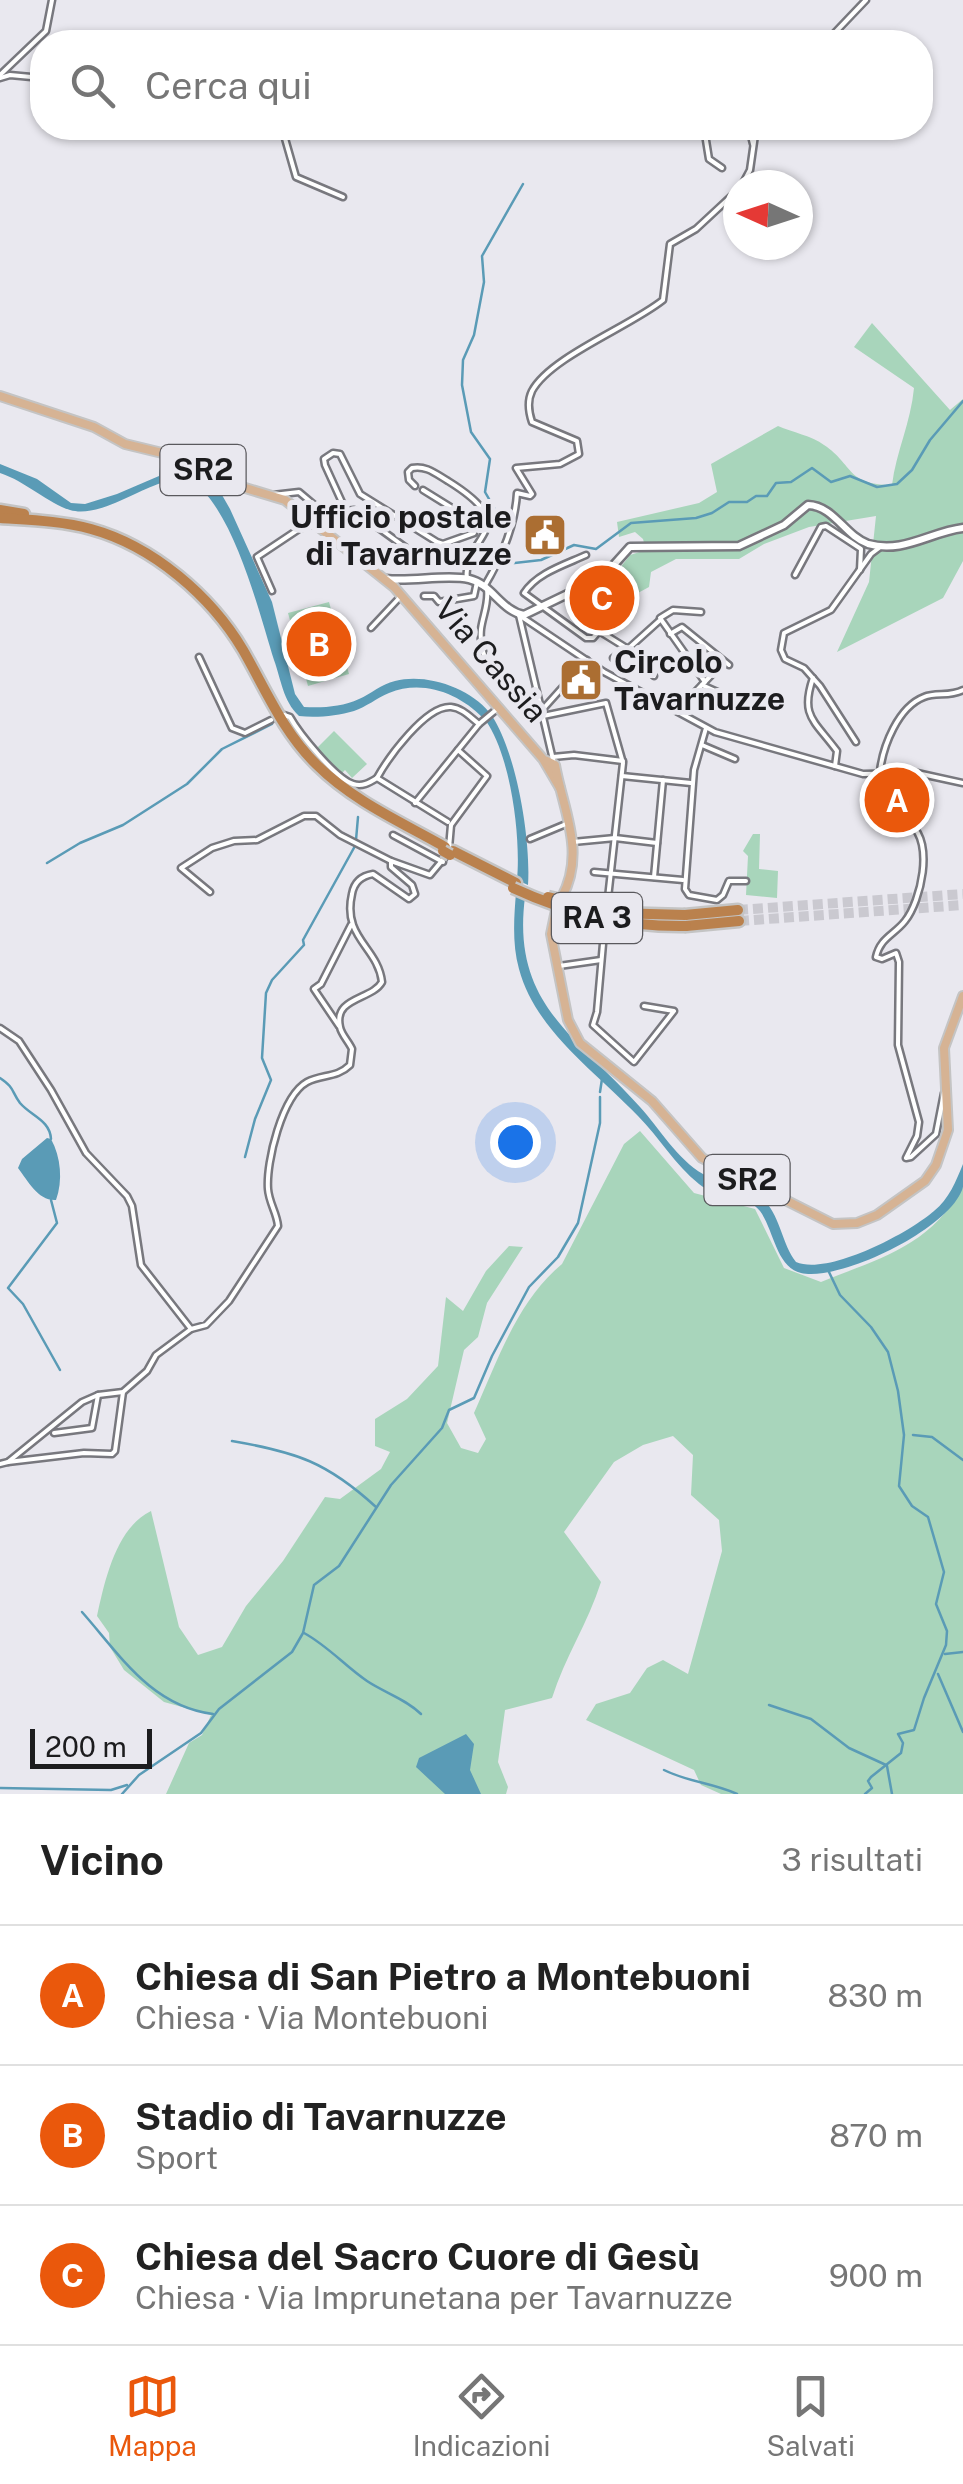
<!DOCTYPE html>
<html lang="it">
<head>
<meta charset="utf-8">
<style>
	body { margin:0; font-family:"Public Sans",sans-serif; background:#f6f6f6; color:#222 }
	.compass { position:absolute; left:723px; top:170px; width:90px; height:90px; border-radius:50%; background:#fff; box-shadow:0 2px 8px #0004; rotate:273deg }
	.scale { position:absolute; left:30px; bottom:25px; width:122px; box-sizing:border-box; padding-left:10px; border:5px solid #1c1c1e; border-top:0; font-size:28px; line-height:35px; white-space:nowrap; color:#1c1c1e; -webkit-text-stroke:8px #e9e8ef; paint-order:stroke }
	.you { position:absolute; left:515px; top:1142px; width:35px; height:35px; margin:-25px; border:8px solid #fff; border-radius:50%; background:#1a73e8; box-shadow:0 0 0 15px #1a73e833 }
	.badge { display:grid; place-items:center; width:65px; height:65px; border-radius:50%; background:#ea580c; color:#fff; font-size:32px; font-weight:700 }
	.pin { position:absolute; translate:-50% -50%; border:5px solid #fff; box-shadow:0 2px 10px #0006 }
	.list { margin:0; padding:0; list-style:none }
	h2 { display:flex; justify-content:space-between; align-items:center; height:130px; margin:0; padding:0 40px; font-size:42px }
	h2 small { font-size:32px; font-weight:400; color:#767676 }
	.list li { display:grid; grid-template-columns:65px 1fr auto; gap:30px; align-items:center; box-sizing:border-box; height:140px; padding:0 40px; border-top:2px solid #e0e0e0 }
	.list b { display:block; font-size:38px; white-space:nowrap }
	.list p { margin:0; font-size:32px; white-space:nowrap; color:#767676 }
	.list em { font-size:32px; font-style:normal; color:#767676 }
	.icon { flex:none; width:55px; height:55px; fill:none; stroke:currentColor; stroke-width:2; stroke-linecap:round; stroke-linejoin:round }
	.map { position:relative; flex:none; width:963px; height:1794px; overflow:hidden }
	.search { position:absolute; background:#fff; box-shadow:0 2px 8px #0004; left:30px; right:30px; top:30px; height:110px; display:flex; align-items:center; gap:25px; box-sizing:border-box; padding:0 35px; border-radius:40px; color:#767676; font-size:38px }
	.sheet { height:550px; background:#fff }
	nav { display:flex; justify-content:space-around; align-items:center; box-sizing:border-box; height:140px; border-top:2px solid #e0e0e0; background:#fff; font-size:28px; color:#767676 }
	nav a { display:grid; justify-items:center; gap:5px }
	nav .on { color:#ea580c }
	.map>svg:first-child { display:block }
	.green { fill:#a8d5bb }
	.water { fill:#5a9bb6 }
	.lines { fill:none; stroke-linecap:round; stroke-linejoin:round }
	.stream { stroke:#5a9bb6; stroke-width:2.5 }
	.highway-tunnel { stroke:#cac9d0; stroke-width:10; stroke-dasharray:10 5; stroke-linecap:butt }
	.street-casing { stroke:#78787e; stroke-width:9 }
	.secondary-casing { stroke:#78787e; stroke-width:11 }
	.primary-casing { stroke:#c4c4c4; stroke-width:12 }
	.highway-casing { stroke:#c4c4c4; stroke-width:15 }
	.street { stroke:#fff; stroke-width:4 }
	.secondary { stroke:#fff; stroke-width:6 }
	.primary { stroke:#d6b394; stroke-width:8 }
	.highway { stroke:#ba814d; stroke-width:10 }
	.highway-bridge-casing { stroke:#c4c4c4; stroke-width:15; stroke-linecap:butt }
	.highway-bridge { stroke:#ba814d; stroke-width:10 }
	.labels { text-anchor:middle; stroke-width:10; stroke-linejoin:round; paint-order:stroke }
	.shield { fill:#e9e8ef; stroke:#5a595d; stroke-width:2.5 }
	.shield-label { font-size:30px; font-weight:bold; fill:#1c1c1e }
	.poi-label { font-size:32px; font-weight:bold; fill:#1c1c1e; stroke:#e9e8ef; text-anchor:end }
	.street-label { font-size:32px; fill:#1c1c1e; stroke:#e9e8ef }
</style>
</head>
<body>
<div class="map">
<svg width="963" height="1794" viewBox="0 0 963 1794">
	<rect width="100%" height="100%" fill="#e9e8ef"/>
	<g class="green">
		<path d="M872,323L950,410L963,399V561L943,598L837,652L869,582L876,516L809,527L764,544L739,559H676L651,572L649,587L625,600L616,595L610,581L630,555L646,550L643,539L635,532L619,537L617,522L699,503L717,492L711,464L778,426C792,432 812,436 824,445C854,465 846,485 892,485C896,452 911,422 914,388L854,347Z"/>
		<path d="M329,602L349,674L308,686L288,613Z"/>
		<path d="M334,731L367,764L352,778L345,770L342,773L317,748Z"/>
		<path d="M753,834H760L759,869L778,871L777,898L746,895L748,856L743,851Z"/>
		<path d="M640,1131L694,1193L755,1209L784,1268L821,1282C880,1258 929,1247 963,1187V1794H721L701,1785L694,1770L586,1720L596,1704L630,1693L647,1668L663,1660L688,1674L722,1551L719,1520L691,1495L693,1455L673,1436L643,1445L614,1462L564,1532L601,1582C588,1623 565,1657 552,1698L505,1710L498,1762L508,1787L506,1794H166L189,1743L202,1735L211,1715L164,1702L124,1670L110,1647L109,1633L97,1616C105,1580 116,1528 151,1511L179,1627L198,1655L222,1647L246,1606L283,1561L325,1497L340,1499L381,1469L390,1452L375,1446V1419L407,1399L438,1366L446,1297L463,1311L486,1271L509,1246L523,1247L487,1303L478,1337L464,1350L447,1423L461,1448L478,1453L486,1439L474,1413C497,1362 517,1301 562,1264L624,1144Z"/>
	</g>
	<g class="water">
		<path d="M169,463L196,471L222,495L230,509L272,602L295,694L304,707C322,708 342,707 359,699C371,694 381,684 395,681C427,673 469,688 489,712L483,718C459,693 422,679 389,693C377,698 366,707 354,711C337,716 316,718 299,716C283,701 281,679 274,660C259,613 231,496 184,477C176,480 168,481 161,483C136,491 97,518 70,510C49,504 25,481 0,473V464L37,479L71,503L85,504L117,494L159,476L160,467Z"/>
		<path d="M492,716C517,754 531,841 528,885L517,880C521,837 511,757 486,721Z"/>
		<path d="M516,893L525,897C511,1005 577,1036 640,1107C659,1128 678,1160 703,1174C723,1186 749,1183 765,1201C781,1219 782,1244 796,1262C828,1276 909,1233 934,1211C949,1199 956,1181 963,1164C963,1171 963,1181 963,1187C952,1228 840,1282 801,1273C776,1267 774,1230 760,1211C746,1193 716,1198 699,1184C675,1165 659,1137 638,1116C596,1072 535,1030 519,969C512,944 514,917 516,893Z"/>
		<path d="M47,1138L51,1139C61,1157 63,1181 56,1200C38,1201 28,1181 18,1168L22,1159Z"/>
		<path d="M466,1734L474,1744L470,1770L481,1794H445L416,1767L419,1758Z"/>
	</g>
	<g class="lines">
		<g class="stream">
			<path d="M508,532L485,492L490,459L471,432L462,385L463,360L474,335L484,282L482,256L523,184"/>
			<path d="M498,565L541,560L574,545L596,549L631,523L696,518L712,513L729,502H747L756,496H767L776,483L791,482L812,468L831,482L850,476L877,487L897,484L912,470L930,440L963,401"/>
			<path d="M356,840L358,817"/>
			<path d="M47,863L80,843L123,825L187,784L222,749L272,724"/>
			<path d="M0,1078C15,1088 11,1091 20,1103C31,1116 50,1120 51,1139"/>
			<path d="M600,1092L602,1079"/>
			<path d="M245,1157L255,1119L271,1080L262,1058L266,993L272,980L304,945L303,940L355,846"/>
			<path d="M51,1200L57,1223L8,1288L23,1304L60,1370"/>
			<path d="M828,1270L840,1295L871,1327L888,1352L898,1391L904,1435L899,1486L912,1506L928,1517L944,1572L936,1604L947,1631L946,1645L924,1698L914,1730L898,1734L903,1743L901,1753L871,1777L868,1781L872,1788L865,1794"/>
			<path d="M913,1435L932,1437L963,1460"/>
			<path d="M232,1441C296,1452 327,1462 376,1507"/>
			<path d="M82,1612C120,1655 151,1706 213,1714"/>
			<path d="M304,1633C328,1646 345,1666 367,1681C385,1693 406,1699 421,1714"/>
			<path d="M945,1654L963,1652"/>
			<path d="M938,1674L963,1732"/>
			<path d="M769,1705L811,1719L849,1748L886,1765"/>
			<path d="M887,1766L892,1794"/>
			<path d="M664,1770C688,1782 713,1783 737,1794"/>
			<path d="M0,1788L111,1790L127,1785"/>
			<path d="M122,1794L139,1775L201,1733L219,1709L292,1652L303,1633L314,1585L339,1566L391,1485L442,1428L449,1410L474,1398L492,1356L529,1287L558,1257L578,1223L600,1123V1097"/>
		</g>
		<g class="highway-tunnel">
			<path d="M738,910L963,894"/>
			<path d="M739,921L963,905"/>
		</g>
		<defs>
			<g id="street">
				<path d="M826,42L866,0"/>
				<path d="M0,75L46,31L52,0"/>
				<path d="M0,78L10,75L42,78"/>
				<path d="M282,128L296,177L343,197"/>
				<path d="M704,128L709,159L722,168"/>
				<path d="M749,128L753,144"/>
				<path d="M742,185L750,170L756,128"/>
				<path d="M415,486L409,480L408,472L412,468C426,465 436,474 448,481C527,530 461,535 467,579"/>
				<path d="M273,495L299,492L331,519L342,522L346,511L325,465L324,459L333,453L340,454L360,494L437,542L443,544L474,533L473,521L423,490"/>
				<path d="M346,511L354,510L409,550"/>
				<path d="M586,555C564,565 537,573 524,593L586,638H593L599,631L628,649L654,676"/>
				<path d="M795,575L821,527L826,526L861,549L860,570"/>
				<path d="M484,587C502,557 515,527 517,493L530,496L532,494L516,468L560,464L579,454L577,441L532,422C529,413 527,401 532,391C550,357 631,326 663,300L670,244L696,229L738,190"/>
				<path d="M487,589C489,603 483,615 481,629C477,667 512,699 543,716"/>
				<path d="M272,591L257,557L299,529L311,525"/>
				<path d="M424,596H434L439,602L474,596L477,582"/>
				<path d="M701,612L673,610L660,618L705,682"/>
				<path d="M519,615L604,672L715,732L863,774L917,773L963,783"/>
				<path d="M519,615L554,764"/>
				<path d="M371,628L402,595"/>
				<path d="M600,630L616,611"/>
				<path d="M670,634L682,627L729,665"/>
				<path d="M629,648L659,621"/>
				<path d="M199,657L232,728L245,733L271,720"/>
				<path d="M613,658L625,649"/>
				<path d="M813,678C800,716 814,720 837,751L835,766"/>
				<path d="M702,685L747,705"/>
				<path d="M543,709L587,660"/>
				<path d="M677,711L721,665"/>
				<path d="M284,715L290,717C299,733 335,778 353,784C362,787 369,783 377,778"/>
				<path d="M543,716L606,703L623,763L607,907"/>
				<path d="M706,728L694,770L685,889L689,895L717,900L723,895L729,881H746"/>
				<path d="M856,742L820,686L804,668L785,659L781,650L784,633L831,610L871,554L879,548"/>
				<path d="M702,745L735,759"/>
				<path d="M553,757L574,755L623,761"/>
				<path d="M880,771C883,746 898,707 924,697C936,692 950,697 963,690"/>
				<path d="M881,774L886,813L888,818C896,820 905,820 911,825C934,843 921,901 905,921C894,935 880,938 876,957L882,959L896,953L899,962L898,1045L919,1122L917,1136L906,1158L911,1157L936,1134L944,1093"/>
				<path d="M622,776L691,783"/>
				<path d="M377,778C388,758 426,705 451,707C462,708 470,717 479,724"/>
				<path d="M377,778L448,822"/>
				<path d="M415,803L479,724L497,709"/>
				<path d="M451,825L487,776L458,750"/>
				<path d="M393,835L443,862"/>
				<path d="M530,839L566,824"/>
				<path d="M573,842L615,838L657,843"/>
				<path d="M449,848L451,825"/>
				<path d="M594,872L683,880"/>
				<path d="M654,877L663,780"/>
				<path d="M210,892L181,868L212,848L234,841L257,840L304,816H316L340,835L391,861"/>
				<path d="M605,921L597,1012L593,1025L634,1062L674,1011L644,1006"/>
				<path d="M559,966L601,960"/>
				<path d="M339,1026L314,989L321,984L351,925"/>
				<path d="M0,1028L19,1041L51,1090L86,1153L127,1196L132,1206L141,1265L191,1329L156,1355L147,1371L123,1392L98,1395L82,1402L8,1462L0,1464"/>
				<path d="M191,1329L206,1325L229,1301L278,1226C277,1213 269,1203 268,1189C266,1162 282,1096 307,1082C322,1074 337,1078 350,1065L352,1049C349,1042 341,1034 340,1027C333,997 372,1000 382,982C378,947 342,938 352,894C354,882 361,876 373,874L409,899L415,894L412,885L391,867V861L430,875L445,857"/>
				<path d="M54,1433L92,1428L98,1395"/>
				<path d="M8,1462L84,1453L112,1454L115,1451L123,1392"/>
			</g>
			<path id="secondary" d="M386,579C413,582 445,574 469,579C492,584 501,611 524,615L603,577L630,547L739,546L784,525L808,505C834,506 845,536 868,544C903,554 930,532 963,528"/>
			<g id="primary">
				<path d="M0,396L94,427L125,444L187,459L219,480L285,500L394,587L543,759L560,788"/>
				<path d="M547,761L555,765C563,810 586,852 562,897"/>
				<path d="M556,910L551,934L568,1020L580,1043L652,1101L702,1158L833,1224L857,1223L877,1215L925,1181L936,1165L948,1130L944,1048L963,996"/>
			</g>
			<g id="highway">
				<path d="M0,510L24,514"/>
				<path d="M0,518C30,520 62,521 91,529C153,546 211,596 243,650C266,690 283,732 317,765C353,801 401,822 445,847"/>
				<path d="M453,851L516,883"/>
				<path d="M685,915L738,910"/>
				<path d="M686,926L739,921"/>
			</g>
		</defs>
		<use href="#street" class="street-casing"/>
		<use href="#secondary" class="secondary-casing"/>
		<use href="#primary" class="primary-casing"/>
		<use href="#highway" class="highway-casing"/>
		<use href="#street" class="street"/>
		<use href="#secondary" class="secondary"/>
		<use href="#primary" class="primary"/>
		<use href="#highway" class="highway"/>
		<defs>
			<g id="highway-bridge">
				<path d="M443,851L450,855"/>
				<path d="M513,888C569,914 624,927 686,926"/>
				<path d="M548,897L615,913L685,915"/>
			</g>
		</defs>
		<use href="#highway-bridge" class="highway-bridge-casing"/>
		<use href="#highway-bridge" class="highway-bridge"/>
	</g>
	<defs>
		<symbol id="civic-square" viewBox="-11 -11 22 22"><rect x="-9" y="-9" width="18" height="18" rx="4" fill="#ab6e32" stroke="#e9e8ef"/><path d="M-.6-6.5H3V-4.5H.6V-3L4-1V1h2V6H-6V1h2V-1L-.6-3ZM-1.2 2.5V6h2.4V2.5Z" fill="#fff"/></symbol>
	</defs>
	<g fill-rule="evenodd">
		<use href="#civic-square" x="520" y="510" width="50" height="50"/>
		<use href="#civic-square" x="556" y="655" width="50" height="50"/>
	</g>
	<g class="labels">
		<g class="shield">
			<rect x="160.5" y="445" width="85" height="50" rx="8"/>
			<rect x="552" y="893" width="90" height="50" rx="8"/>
			<rect x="704.5" y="1155" width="85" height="50" rx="8"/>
		</g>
		<g class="shield-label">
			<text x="203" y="480">SR2</text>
			<text x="597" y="928">RA 3</text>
			<text x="747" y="1190">SR2</text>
		</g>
		<g class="poi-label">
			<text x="512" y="528">Ufficio postale<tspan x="512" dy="37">di Tavarnuzze</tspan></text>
			<text x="614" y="673" text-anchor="start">Circolo<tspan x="614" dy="37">Tavarnuzze</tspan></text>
		</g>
		<g class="street-label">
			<text transform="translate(491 660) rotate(49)" y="11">Via Cassia</text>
		</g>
	</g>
</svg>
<svg class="compass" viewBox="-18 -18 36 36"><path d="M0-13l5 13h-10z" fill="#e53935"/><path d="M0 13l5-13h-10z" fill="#767676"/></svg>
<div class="scale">200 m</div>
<div class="you"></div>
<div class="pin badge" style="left:897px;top:800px">A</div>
<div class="pin badge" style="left:319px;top:644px">B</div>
<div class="pin badge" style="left:602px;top:598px">C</div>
<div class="search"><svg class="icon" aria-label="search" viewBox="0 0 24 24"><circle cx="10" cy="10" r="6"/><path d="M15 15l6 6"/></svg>Cerca qui</div>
</div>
<section class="sheet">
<h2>Vicino<small>3 risultati</small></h2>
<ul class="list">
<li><span class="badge">A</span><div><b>Chiesa di San Pietro a Montebuoni</b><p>Chiesa · Via Montebuoni</p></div><em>830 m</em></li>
<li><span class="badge">B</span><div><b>Stadio di Tavarnuzze</b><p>Sport</p></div><em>870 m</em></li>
<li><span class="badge">C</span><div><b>Chiesa del Sacro Cuore di Gesù</b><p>Chiesa · Via Imprunetana per Tavarnuzze</p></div><em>900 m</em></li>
</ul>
</section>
<nav>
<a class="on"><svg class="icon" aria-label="map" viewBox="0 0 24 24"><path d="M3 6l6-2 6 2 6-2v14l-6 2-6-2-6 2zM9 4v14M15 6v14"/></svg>Mappa</a>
<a><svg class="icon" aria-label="directions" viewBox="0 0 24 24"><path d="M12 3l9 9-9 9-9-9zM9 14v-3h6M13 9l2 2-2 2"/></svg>Indicazioni</a>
<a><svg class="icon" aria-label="saved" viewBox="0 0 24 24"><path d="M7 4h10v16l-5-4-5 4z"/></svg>Salvati</a>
</nav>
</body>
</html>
